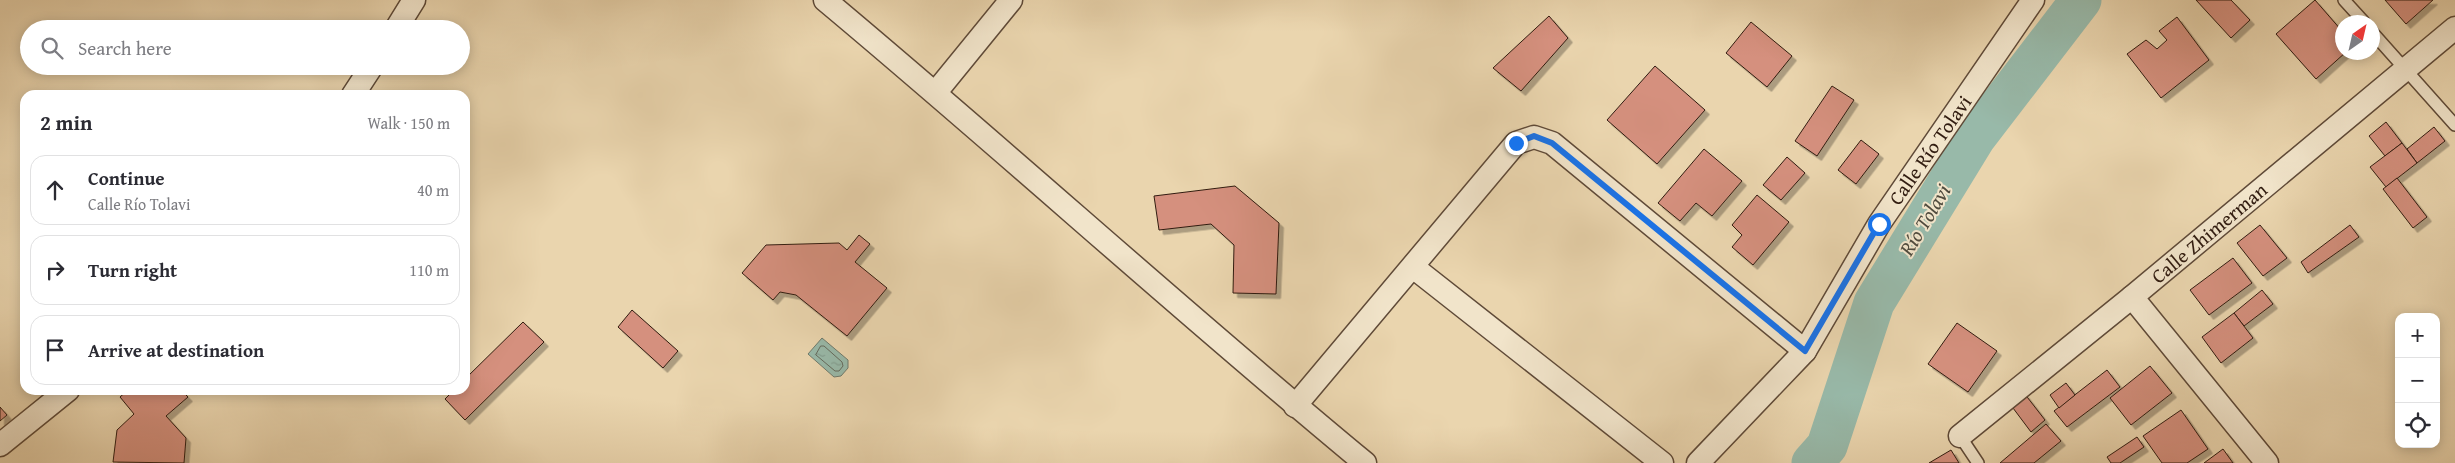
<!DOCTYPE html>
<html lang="en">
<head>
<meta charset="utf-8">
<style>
	body { margin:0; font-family:"Gentium Book Plus",serif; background:#f7f7f7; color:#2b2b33 }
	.controls { position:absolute; right:15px; bottom:15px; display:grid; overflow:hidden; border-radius:10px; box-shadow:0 2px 12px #0003 }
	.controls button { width:45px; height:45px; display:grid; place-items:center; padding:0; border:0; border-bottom:1px solid #e1e1e2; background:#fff; color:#2b2b33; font:25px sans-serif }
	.compass { position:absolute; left:2335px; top:15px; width:45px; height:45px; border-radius:50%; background:#fff; box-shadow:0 2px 12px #0003; rotate:34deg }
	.stop { position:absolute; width:15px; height:15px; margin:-11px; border:4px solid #1a73e8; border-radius:50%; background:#fff }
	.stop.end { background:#1a73e8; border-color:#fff; box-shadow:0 1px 5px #0008 }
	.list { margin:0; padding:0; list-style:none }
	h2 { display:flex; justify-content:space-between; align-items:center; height:65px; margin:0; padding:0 20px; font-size:21px }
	h2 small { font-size:16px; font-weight:400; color:#7c7c81 }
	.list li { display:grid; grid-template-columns:32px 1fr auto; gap:15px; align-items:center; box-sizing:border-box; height:70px; margin:0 10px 10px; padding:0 10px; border:1px solid #e1e1e2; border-radius:15px }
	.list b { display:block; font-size:19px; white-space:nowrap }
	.list p { margin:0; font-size:16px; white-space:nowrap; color:#7c7c81 }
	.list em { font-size:16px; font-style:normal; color:#7c7c81 }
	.icon { flex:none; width:28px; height:28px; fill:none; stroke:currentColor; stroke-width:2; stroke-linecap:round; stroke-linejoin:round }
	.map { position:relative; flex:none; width:2455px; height:463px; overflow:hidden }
	.search { position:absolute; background:#fff; box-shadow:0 2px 12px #0003; left:20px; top:20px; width:450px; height:55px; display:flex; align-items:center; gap:12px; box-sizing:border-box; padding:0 18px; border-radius:28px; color:#7c7c81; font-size:19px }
	.panel { position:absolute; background:#fff; box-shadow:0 2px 12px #0003; left:20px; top:90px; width:450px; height:305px; border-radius:15px }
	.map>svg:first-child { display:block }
	.water { fill:url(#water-ripples); stroke:#6f7a6c }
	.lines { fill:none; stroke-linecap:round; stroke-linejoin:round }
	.shore { stroke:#646a5c; stroke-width:1 }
	.river { stroke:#98b9a9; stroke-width:41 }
	.building { fill:#d5907e; stroke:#311c10; filter:url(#shadow) }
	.lane-casing { stroke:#5f4a38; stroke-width:14 }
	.street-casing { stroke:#5f4a38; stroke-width:25 }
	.lane { stroke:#f1e4ca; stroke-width:11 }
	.street { stroke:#f1e4ca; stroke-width:22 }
	.route { stroke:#1a73e8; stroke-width:6 }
	.labels { text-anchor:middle; stroke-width:4; stroke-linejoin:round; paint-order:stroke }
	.street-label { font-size:20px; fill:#311c10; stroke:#f1e4ca }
	.water-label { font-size:21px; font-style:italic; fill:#504b3e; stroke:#f1e4ca }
</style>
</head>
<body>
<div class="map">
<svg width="2455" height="463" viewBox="0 0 2455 463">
	<defs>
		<pattern id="water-ripples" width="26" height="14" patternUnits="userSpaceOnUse" patternTransform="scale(1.25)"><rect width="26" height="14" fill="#98b9a9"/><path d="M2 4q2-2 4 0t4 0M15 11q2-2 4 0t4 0" fill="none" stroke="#839e90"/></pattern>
		<filter id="shadow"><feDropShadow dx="4.5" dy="4.5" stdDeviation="0" flood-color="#0004"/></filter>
	</defs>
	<rect width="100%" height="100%" fill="#ead5ae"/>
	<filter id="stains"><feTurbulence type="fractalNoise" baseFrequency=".004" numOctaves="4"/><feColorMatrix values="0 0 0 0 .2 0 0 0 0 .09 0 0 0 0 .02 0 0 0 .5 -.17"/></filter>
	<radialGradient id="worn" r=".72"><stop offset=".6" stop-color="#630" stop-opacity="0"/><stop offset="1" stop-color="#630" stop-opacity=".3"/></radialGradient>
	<path class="water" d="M822,338L848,360V368L841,376L834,377L808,354Z"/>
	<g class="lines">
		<path class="shore" d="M821,346H824L842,362L843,366L839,371H835L816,355Z"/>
		<path class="river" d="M1812,463L1827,446L1874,303L1975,138L2081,0"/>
	</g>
	<g class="building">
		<path d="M2196,0H2231L2250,20L2231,38Z"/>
		<path d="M2315,0L2342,31V52H2346L2316,79L2276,34Z"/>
		<path d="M2385,0H2433L2406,24Z"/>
		<path d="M1549,16L1568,38L1521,91L1493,68Z"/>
		<path d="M2177,17L2209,60L2161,98L2127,54L2146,40L2157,49L2167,40L2159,31Z"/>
		<path d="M1751,22L1792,56L1767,87L1726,53Z"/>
		<path d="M1655,66L1705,110L1657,164L1607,120Z"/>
		<path d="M1832,86L1854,100L1817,156L1795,141Z"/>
		<path d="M2386,122L2402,143L2385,156L2369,136Z"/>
		<path d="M2434,127L2445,141L2417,163L2407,149Z"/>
		<path d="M1861,140L1879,154L1856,184L1838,170Z"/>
		<path d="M2402,143L2417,163L2386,187L2370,167Z"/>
		<path d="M1704,149L1742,181L1712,216L1696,203L1680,221L1658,203Z"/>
		<path d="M1787,157L1805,173L1781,200L1763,185Z"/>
		<path d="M2397,178L2427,217L2413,228L2383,189Z"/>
		<path d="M1235,186L1279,223L1276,294L1233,293L1234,245L1211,224L1159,230L1154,196Z"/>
		<path d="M1757,195L1789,222L1753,265L1732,247L1742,235L1732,225Z"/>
		<path d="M2260,225L2287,258L2263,276L2237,243Z"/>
		<path d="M2350,225L2359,237L2308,273L2301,262Z"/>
		<path d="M859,235L870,244L855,262L887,288L847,336L796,295L780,292L773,300L742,273L766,245L839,243L847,250Z"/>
		<path d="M2233,258L2252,283L2209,315L2190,290Z"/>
		<path d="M2262,290L2273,304L2244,326L2234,313Z"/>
		<path d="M632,310L678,351L663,368L618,327Z"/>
		<path d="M2234,313L2253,338L2221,363L2202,337Z"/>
		<path d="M523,322L544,342L465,420L445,399L454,390H465V379Z"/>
		<path d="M1957,323L1997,351L1968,392L1928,364Z"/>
		<path d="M2150,366L2172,393L2131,425L2110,398Z"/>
		<path d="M2107,370L2120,387L2067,427L2054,411Z"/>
		<path d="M2066,383L2075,395L2059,408L2050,395Z"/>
		<path d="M128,390H181L188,397L166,416L186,438L184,463L113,462L117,430L134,414L120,397Z"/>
		<path d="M2024,393L2045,420L2031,432L2010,404Z"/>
		<path d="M0,407L7,415L0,421Z"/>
		<path d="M2181,410L2208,449L2187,463H2162L2143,436Z"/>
		<path d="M2046,424L2061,441L2034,463H2000Z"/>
		<path d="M2137,437L2144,447L2120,463H2111L2107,457Z"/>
		<path d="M2223,449L2233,463H2204Z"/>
		<path d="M1951,450L1959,463H1929Z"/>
	</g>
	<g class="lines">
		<defs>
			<g id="lane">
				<path d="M2344,0L2364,22"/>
				<path d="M2372,32L2455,125"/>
				<path d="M1960,436L1978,463"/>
			</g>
			<g id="street">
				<path d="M825,0C1007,152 1182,312 1365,463"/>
				<path d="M396,29L414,0"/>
				<path d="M936,92L1011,0"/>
				<path d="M353,95L372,66"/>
				<path d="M1413,267L1662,463"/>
				<path d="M2132,297L2267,463"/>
				<path d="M1295,406L1516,143L1534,137L1552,143L1805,351"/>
				<path d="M1960,436L2132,297L2455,28"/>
				<path d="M0,445L68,390"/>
				<path d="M1698,463L1805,351L1879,224L2033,0"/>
			</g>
		</defs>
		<use href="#lane" class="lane-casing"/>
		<use href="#street" class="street-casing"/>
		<use href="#lane" class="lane"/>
		<use href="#street" class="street"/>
	</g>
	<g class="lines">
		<path class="route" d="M1516,143L1534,136L1552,143L1805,351L1879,224"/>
	</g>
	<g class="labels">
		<g class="street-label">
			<text transform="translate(1930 150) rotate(-55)" y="7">Calle Río Tolavi</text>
			<text transform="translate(2209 233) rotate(-40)" y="7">Calle Zhimerman</text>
		</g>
		<g class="water-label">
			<text transform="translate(1925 220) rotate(-59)" y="7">Río Tolavi</text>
		</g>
	</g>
	<rect width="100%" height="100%" filter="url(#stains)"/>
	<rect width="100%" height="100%" fill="url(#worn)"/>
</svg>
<div class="controls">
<button>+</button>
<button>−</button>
<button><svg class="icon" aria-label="locate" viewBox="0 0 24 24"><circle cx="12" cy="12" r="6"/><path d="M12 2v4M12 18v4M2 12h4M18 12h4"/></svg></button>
</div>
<svg class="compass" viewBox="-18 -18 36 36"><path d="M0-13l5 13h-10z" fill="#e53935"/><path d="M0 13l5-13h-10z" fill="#7c7c81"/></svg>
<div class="stop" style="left:1879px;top:224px"></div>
<div class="stop end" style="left:1516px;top:143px"></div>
<div class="search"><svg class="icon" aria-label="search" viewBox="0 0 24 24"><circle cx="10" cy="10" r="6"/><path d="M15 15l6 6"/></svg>Search here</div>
<section class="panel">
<h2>2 min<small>Walk · 150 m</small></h2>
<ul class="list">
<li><svg class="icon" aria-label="ahead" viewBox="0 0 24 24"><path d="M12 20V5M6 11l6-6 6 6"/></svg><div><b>Continue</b><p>Calle Río Tolavi</p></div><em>40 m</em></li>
<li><svg class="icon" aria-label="right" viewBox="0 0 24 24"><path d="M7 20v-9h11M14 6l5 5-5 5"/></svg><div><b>Turn right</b></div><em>110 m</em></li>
<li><svg class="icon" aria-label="arrive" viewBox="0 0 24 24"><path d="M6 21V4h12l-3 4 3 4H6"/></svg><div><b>Arrive at destination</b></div></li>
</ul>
</section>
</div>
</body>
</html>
